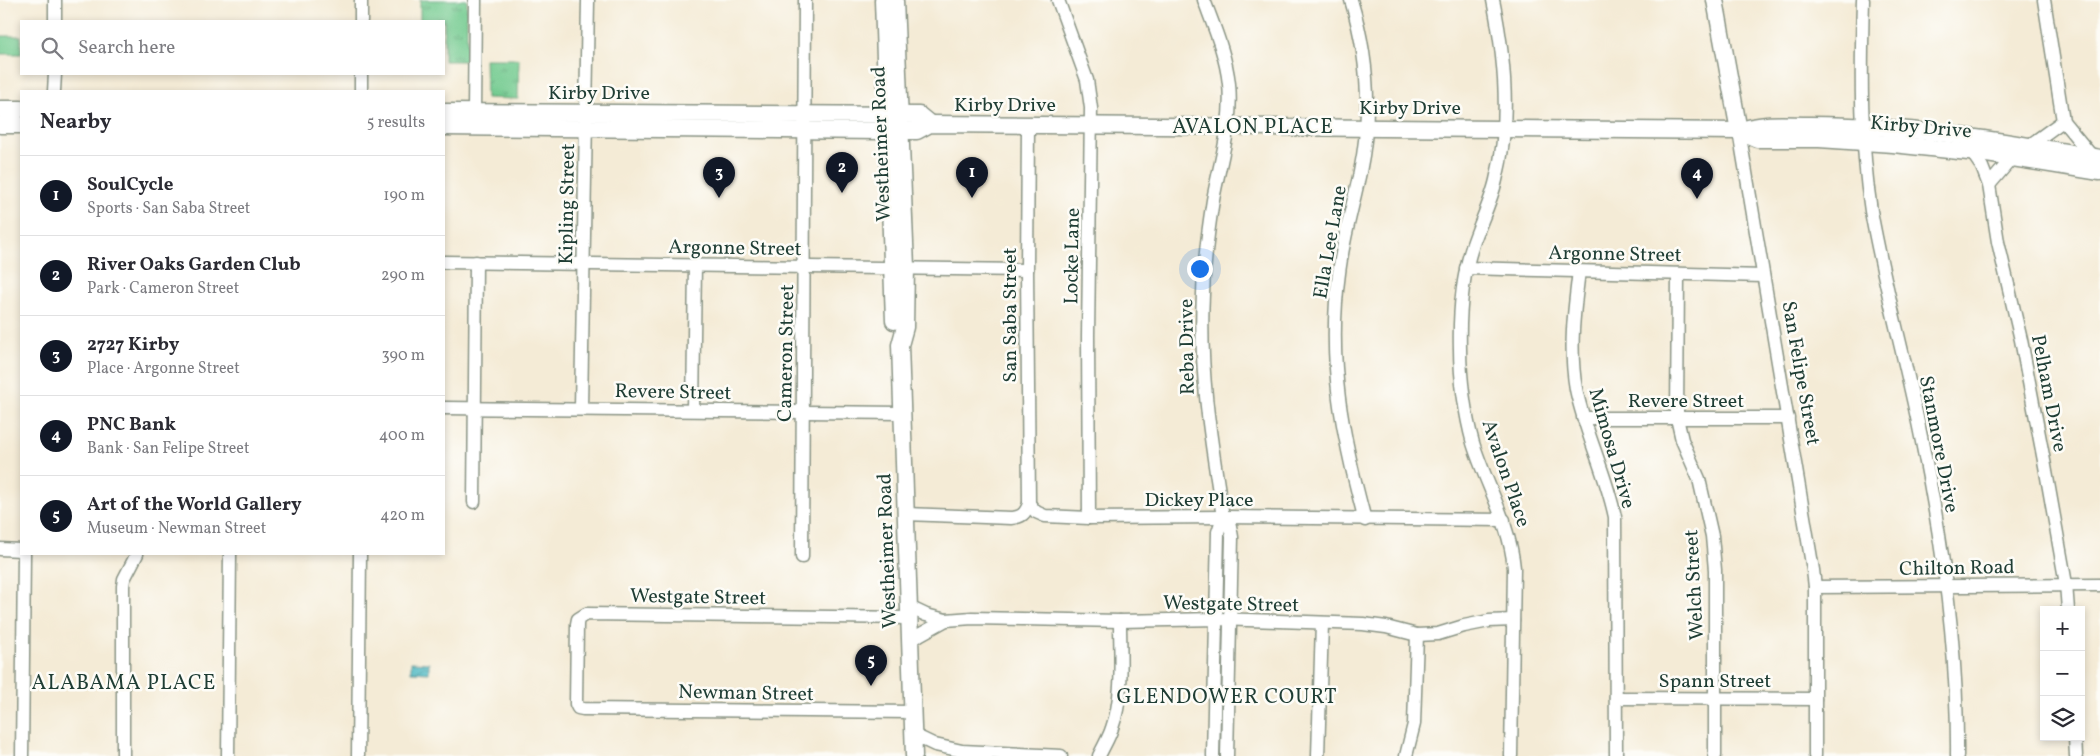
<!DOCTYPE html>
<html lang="en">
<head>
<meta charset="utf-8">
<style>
	body { margin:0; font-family:Vollkorn,serif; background:#f2f2f3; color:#2b2b33 }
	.controls { position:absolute; right:15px; bottom:15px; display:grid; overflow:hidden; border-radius:0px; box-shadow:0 2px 8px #0003 }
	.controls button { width:45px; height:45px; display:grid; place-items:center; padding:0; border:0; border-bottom:1px solid #e1e1e2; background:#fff; color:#2b2b33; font:25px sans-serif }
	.you { position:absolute; left:1199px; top:268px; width:18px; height:18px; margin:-12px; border:4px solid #fff; border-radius:50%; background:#1a73e8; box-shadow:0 0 0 8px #1a73e833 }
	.badge { display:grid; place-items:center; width:32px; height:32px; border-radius:50%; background:#111827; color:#fff; font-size:16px; font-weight:700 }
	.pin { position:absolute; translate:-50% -41px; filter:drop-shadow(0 1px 2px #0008) }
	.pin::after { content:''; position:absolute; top:26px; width:18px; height:15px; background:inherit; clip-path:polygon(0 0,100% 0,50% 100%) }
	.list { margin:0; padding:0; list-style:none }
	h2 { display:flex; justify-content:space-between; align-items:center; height:65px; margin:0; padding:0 20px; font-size:21px }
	h2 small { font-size:16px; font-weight:400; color:#7c7c81 }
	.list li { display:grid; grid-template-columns:32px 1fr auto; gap:15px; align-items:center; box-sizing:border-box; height:80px; padding:0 20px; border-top:1px solid #e1e1e2 }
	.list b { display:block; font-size:19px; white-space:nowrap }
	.list p { margin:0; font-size:16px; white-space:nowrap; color:#7c7c81 }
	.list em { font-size:16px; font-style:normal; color:#7c7c81 }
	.icon { flex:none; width:28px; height:28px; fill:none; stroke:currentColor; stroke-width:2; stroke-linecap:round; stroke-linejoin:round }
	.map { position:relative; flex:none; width:2100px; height:756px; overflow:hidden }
	.search { position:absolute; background:#fff; box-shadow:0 2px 8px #0003; left:20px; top:20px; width:425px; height:55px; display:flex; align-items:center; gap:12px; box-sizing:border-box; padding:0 18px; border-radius:0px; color:#7c7c81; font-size:19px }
	.panel { position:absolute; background:#fff; box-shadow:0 2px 8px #0003; left:20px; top:90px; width:425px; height:465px; border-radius:0px }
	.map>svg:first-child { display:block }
	.grass { fill:url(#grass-tufts); stroke:#488462 }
	.green { fill:#72ca8f; stroke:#488462 }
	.water { fill:url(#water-waves); stroke:#337a7a }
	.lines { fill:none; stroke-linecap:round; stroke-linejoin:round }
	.minor-casing { stroke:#8a9485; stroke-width:15 }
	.major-casing { stroke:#8a9485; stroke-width:19 }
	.minor { stroke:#fff; stroke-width:12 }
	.major { stroke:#fff; stroke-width:16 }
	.labels { text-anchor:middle; stroke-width:5; stroke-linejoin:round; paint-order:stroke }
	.street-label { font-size:20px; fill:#1f3d34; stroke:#fdfcf7 }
	.neighbourhood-label { font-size:21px; letter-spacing:1px; fill:#1f3d34; stroke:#fdfcf7 }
</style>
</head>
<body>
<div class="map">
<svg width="2100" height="756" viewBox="0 0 2100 756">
	<defs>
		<pattern id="grass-tufts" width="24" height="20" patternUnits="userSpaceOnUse" patternTransform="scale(1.25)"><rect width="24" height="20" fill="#72ca8f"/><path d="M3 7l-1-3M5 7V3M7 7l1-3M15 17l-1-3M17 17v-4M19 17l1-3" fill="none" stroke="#5da576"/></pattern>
		<pattern id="water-waves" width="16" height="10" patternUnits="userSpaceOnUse" patternTransform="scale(1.25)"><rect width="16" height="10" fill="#47b6c1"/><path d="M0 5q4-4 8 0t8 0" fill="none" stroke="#3b959e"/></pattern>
	</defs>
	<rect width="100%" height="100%" fill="#fdfcf7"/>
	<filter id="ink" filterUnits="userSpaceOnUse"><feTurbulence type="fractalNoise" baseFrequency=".02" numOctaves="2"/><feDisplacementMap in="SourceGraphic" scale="10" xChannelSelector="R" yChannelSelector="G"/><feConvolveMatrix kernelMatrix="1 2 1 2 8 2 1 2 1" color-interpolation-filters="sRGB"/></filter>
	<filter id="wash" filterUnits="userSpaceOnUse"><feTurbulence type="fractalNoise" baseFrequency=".0096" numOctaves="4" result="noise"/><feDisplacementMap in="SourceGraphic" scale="20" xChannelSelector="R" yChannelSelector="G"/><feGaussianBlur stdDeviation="1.12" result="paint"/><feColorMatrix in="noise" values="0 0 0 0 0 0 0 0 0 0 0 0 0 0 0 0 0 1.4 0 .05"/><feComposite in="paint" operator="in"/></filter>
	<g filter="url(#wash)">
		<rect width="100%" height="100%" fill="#f4ebd6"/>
		<g class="grass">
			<path d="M420,0H467V61H444V21H420Z"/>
			<path d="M485,59H519L518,99L486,98Z"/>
		</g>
		<rect class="green" x="0" y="36" width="21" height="18"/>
		<path class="water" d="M411,662L429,663V673L411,672Z"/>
	</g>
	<g filter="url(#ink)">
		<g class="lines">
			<defs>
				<g id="minor">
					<path d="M1058,0L1087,80L1091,108L1088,336L1089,518"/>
					<path d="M1204,0C1214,27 1226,55 1229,84C1233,124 1220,161 1213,200C1208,231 1204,263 1203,294C1199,371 1211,442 1223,517L1218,532L1213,756"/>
					<path d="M1351,0C1368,56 1372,115 1360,172C1353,206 1343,239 1339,273C1327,361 1342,435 1365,520"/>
					<path d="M1493,0C1505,58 1511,122 1496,180C1491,202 1480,223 1473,244C1462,277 1459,314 1460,349C1460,377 1465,415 1473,443C1486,485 1510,523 1514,568L1511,756"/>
					<path d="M1863,0C1861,71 1860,140 1871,211C1885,290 1908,368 1923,447C1943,545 1958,656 1957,756"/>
					<path d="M2044,0L2063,121L2095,160"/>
					<path d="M55,21V0"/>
					<path d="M361,21V0"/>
					<path d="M361,74V91"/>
					<path d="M54,91L55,74"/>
					<path d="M474,113L475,0"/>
					<path d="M1739,131L1813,570L1815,587V756"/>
					<path d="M1969,148L1982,167L1989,185L1998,242L2021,340L2045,466L2066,584L2068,610"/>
					<path d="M1989,185L2012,158L2063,121"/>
					<path d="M444,262L1027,270"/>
					<path d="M1466,268L1763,276"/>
					<path d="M1579,271C1574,311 1569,349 1576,389C1585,433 1606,473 1615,517L1616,756"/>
					<path d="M1678,274L1677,418L1682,440L1699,479L1712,536L1715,570V756"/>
					<path d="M444,408L902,413"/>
					<path d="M581,409L588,0"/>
					<path d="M693,410L695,265"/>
					<path d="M1583,418H1788"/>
					<path d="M474,502L476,262"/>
					<path d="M1029,504L1036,512L1045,516L1089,518L1223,517L1504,520"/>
					<path d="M906,514L1011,518C1022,517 1025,514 1029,504L1027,270L1028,126"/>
					<path d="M1223,517L1230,526L1232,537L1227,756"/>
					<path d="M0,549L21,550"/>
					<path d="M802,557L805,0"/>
					<path d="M1815,587L2100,585"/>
					<path d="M909,607L926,615L946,620"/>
					<path d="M909,618L586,614L578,619L577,624L576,704L578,708L583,709L913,712"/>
					<path d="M910,642L919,635L946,620L972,618L1120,621L1217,619L1363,624L1386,627L1417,635L1438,634L1464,626L1489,621L1513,620"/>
					<path d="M1616,698L1815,699"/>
					<path d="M914,735L935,745L962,751L1061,756"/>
					<path d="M2075,737L2076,756"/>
					<path d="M22,756L24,554"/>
					<path d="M123,756V586L124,579L137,554"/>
					<path d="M228,756L230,554"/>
					<path d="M358,756L360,554"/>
					<path d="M1099,756C1103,747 1109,738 1112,728C1124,695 1120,656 1120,621"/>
					<path d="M1318,756L1322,623"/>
					<path d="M1406,756L1414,724L1417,635"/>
				</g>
				<g id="major">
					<path d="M883,0L894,321"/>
					<path d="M895,0L906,267L905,327L900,345L914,756"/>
					<path d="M1715,0L1739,131"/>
					<path d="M0,109H21"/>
					<path d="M444,112L919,115L930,124"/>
					<path d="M0,125H21"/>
					<path d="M444,127L881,131H917L930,124L1739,131C1763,122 1784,125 1810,125C1908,125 2004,141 2100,158"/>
					<path d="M1739,131L1757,139H1819L1893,144L1987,154L2100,172"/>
				</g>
			</defs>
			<use href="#minor" class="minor-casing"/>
			<use href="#major" class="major-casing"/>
			<use href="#minor" class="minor"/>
			<use href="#major" class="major"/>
		</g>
	</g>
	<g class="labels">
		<g class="street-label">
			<text x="599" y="99">Kirby Drive</text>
			<text x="1005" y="111">Kirby Drive</text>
			<text x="1410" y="114">Kirby Drive</text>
			<text transform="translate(1921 126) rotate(5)" y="7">Kirby Drive</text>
			<text transform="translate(880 144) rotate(-92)" y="7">Westheimer Road</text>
			<text transform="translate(566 204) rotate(-89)" y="7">Kipling Street</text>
			<text transform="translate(1329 242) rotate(-80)" y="7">Ella Lee Lane</text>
			<text transform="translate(735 247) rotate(1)" y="7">Argonne Street</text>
			<text transform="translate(1615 253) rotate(1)" y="7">Argonne Street</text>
			<text transform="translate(1071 256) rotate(-89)" y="7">Locke Lane</text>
			<text transform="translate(1009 315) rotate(-90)" y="7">San Saba Street</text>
			<text transform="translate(1186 347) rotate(-91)" y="7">Reba Drive</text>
			<text transform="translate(785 353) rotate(-89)" y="7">Cameron Street</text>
			<text transform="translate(1802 373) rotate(80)" y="7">San Felipe Street</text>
			<text transform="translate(673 391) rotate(1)" y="7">Revere Street</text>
			<text transform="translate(2050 393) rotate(79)" y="7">Pelham Drive</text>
			<text x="1686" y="407">Revere Street</text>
			<text transform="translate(1940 444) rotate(79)" y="7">Stanmore Drive</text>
			<text transform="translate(1613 448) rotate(74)" y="7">Mimosa Drive</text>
			<text transform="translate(1507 473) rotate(71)" y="7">Avalon Place</text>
			<text x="1199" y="506">Dickey Place</text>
			<text transform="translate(886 551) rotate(-92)" y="7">Westheimer Road</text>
			<text transform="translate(1957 567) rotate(-1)" y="7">Chilton Road</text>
			<text transform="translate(1693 585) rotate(-93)" y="7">Welch Street</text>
			<text transform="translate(698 596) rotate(1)" y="7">Westgate Street</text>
			<text transform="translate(1231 603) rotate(1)" y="7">Westgate Street</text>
			<text x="1715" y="687">Spann Street</text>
			<text transform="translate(746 692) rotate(1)" y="7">Newman Street</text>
		</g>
		<g class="neighbourhood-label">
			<text x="1253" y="133">AVALON PLACE</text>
			<text x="124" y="689">ALABAMA PLACE</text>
			<text x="1227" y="703">GLENDOWER COURT</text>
		</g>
	</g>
</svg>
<div class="controls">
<button>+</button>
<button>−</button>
<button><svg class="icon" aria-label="layers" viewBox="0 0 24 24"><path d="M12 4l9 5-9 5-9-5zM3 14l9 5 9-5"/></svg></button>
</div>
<div class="you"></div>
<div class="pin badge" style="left:972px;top:198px">1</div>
<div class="pin badge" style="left:842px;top:193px">2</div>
<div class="pin badge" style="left:719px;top:198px">3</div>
<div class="pin badge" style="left:1697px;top:199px">4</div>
<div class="pin badge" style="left:871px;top:686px">5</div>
<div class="search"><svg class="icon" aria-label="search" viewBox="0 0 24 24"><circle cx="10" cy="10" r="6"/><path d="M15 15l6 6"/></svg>Search here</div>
<section class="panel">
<h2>Nearby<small>5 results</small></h2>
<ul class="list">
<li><span class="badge">1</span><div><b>SoulCycle</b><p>Sports · San Saba Street</p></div><em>190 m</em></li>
<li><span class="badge">2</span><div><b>River Oaks Garden Club</b><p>Park · Cameron Street</p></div><em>290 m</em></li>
<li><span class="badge">3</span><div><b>2727 Kirby</b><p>Place · Argonne Street</p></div><em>390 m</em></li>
<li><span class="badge">4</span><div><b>PNC Bank</b><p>Bank · San Felipe Street</p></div><em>400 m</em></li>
<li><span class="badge">5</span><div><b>Art of the World Gallery</b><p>Museum · Newman Street</p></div><em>420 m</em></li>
</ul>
</section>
</div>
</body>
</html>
